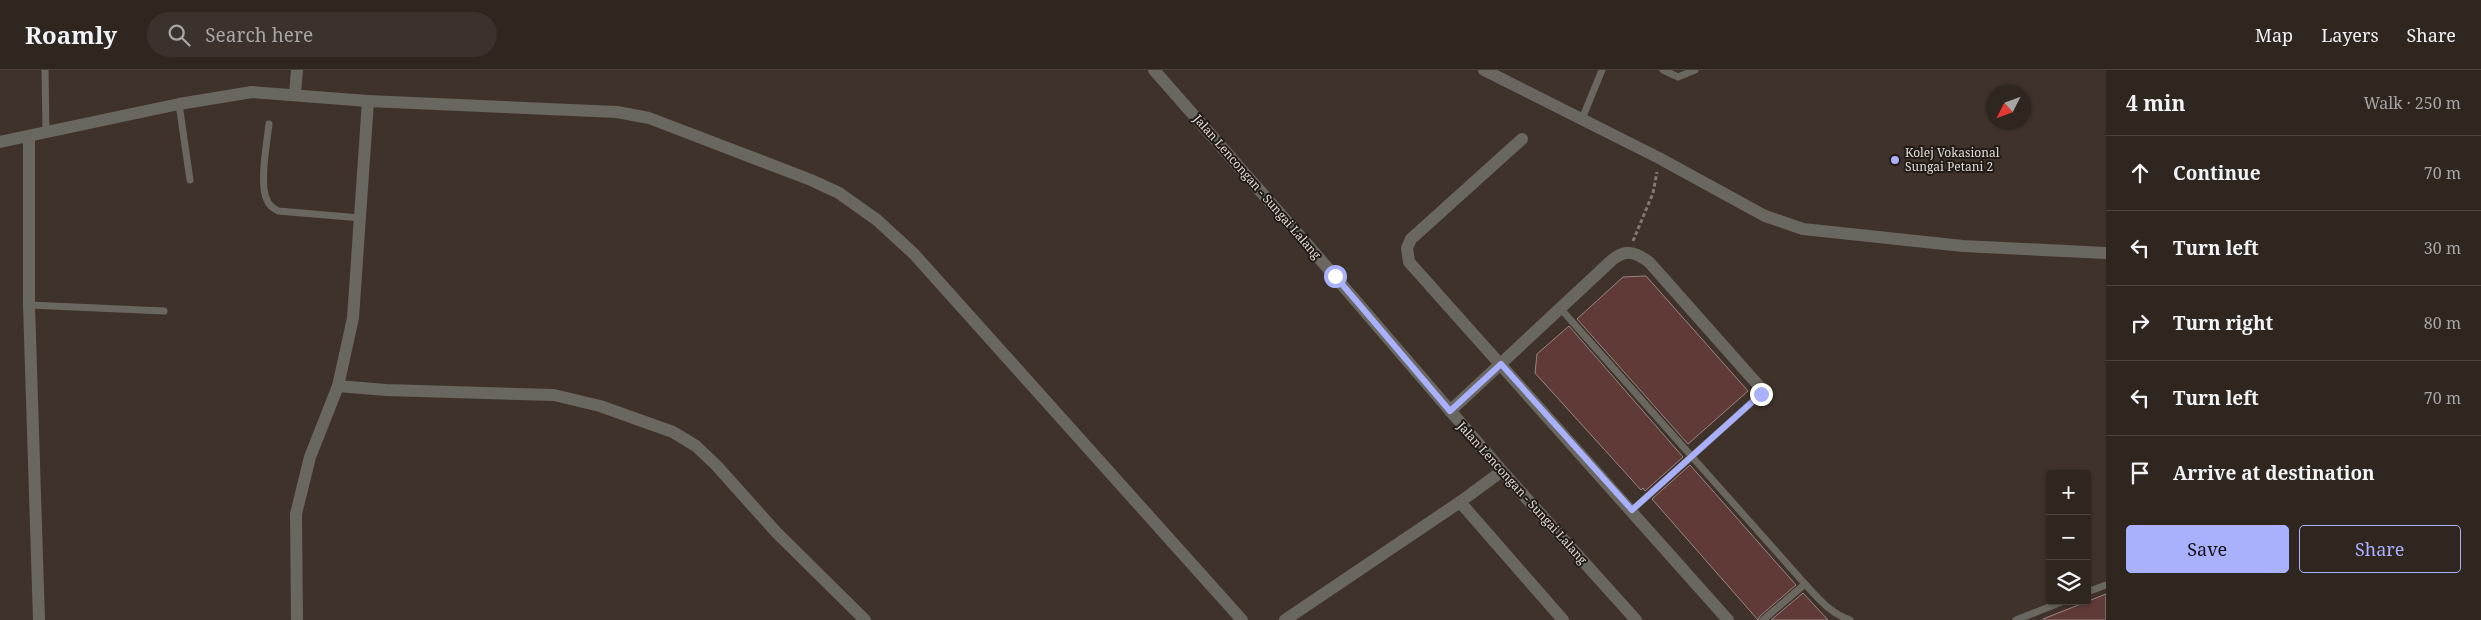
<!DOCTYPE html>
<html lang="en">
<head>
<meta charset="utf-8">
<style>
	body { margin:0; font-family:"Noto Serif",serif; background:#3b322d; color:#f1f3f6 }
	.controls { position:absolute; right:15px; bottom:15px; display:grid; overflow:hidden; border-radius:5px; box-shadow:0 1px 4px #0004 }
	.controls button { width:45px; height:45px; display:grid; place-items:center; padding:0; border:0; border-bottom:1px solid #4a433e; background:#2f2620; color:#f1f3f6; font:25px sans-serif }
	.compass { position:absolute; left:1986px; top:15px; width:45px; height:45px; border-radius:50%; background:#2f2620; box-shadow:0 1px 4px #0004; rotate:228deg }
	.stop { position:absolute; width:15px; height:15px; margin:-11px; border:4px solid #a9b0fc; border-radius:50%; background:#fff }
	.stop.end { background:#a9b0fc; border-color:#fff; box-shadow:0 1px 5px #0008 }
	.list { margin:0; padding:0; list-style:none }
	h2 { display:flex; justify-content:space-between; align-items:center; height:65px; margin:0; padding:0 20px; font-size:21px }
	h2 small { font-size:16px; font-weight:400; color:#a7a5a5 }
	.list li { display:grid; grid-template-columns:32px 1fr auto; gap:15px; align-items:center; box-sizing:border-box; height:75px; padding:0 20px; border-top:1px solid #4a433e }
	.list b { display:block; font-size:19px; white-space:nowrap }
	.list em { font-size:16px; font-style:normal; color:#a7a5a5 }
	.actions { display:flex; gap:10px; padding:15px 20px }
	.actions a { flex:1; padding:11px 0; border:1px solid #a9b0fc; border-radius:5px; text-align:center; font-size:18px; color:#a9b0fc }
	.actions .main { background:#a9b0fc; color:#111 }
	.icon { flex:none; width:28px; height:28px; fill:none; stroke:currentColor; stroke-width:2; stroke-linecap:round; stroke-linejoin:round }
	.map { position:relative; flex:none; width:2106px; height:550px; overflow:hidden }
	header { display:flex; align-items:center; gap:30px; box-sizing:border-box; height:70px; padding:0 25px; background:#2f2620; border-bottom:1px solid #4a433e }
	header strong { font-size:24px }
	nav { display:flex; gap:28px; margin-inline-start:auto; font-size:18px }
	.search { width:350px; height:45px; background:#3b322d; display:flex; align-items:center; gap:12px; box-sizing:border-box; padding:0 18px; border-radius:28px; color:#a7a5a5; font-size:19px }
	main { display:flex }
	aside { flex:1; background:#2f2620 }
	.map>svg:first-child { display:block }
	.building { fill:#603a37; stroke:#998684 }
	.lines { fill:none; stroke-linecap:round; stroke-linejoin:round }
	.path { stroke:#827771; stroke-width:3; stroke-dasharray:4 2.5; stroke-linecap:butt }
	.service { stroke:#6a6660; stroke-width:7 }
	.minor { stroke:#6a6660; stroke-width:12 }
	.tertiary { stroke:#6a6660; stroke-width:12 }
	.route { stroke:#a9b0fc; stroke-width:6 }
	.poi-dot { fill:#a9b0fc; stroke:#211b18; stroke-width:2 }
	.labels { text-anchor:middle; stroke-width:4; stroke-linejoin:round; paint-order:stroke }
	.poi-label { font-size:12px; fill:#e2dad5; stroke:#211b18; text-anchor:start }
	.street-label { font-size:12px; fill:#e2dad5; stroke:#211b18 }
</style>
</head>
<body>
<header>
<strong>Roamly</strong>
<div class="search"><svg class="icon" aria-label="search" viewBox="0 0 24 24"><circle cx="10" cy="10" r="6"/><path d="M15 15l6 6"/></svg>Search here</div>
<nav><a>Map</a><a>Layers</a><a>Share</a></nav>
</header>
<main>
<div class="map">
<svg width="2106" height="550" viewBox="0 0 2106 550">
	<rect width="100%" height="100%" fill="#3f322a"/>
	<g class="building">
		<path d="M1646,206L1748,321L1688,374L1577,249L1623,207Z"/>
		<path d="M1569,256L1683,387L1645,421L1643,418L1641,420L1535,303L1537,284Z"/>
		<path d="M1690,395L1796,515L1760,546L1758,550L1652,429Z"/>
		<path d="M1803,523L1828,550H1771Z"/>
		<path d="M2106,524V550H2043V549Z"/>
	</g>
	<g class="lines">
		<path class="path" d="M1633,171L1653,123L1657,102"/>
		<g class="service">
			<path d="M45,0L46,62"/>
			<path d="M1663,0L1678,7L1695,0"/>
			<path d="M179,34L190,110"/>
			<path d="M1582,49L1602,0"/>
			<path d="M269,54C267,72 259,115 267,130C269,136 273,138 278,141L361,148"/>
			<path d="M29,235L164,241"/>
			<path d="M1560,238L1805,514C1819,529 1830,543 1850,550"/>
			<path d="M1632,440L1761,324"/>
			<path d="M2087,522L2106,515"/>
			<path d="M1763,550L1805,514"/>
			<path d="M2016,550L2064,531"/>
		</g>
		<g class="minor">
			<path d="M1484,0L1659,88L1765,146L1803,159L1963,176L2106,183"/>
			<path d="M295,24L297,0"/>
			<path d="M29,66V235L39,550"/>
			<path d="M1522,69L1411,169L1407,178L1409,192L1728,550"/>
			<path d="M0,72L179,34L252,22L368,31L617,42L649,48L811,110L839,123L877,150L914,184L1242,550"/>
			<path d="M338,316L386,320L554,325L600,336L673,362L696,376L716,395L776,462L865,550"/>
			<path d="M1450,341L1611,191C1625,179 1634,181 1649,192L1759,316L1762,320L1761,324"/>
			<path d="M1460,432L1563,550"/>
			<path d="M297,550L296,444L310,387L338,316L353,248L368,31"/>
			<path d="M1285,550L1460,432L1502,401"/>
		</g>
		<path class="tertiary" d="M1154,0L1313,181L1502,401L1636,550"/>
	</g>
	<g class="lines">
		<path class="route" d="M1335,206L1450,341L1501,294L1632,440L1761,324"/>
	</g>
	<circle class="poi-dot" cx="1895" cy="90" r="5"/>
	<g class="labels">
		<g class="poi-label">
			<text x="1905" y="87">Kolej Vokasional<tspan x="1905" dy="14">Sungai Petani 2</tspan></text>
		</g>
		<g class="street-label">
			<text transform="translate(1257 117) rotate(49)" y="4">Jalan Lencongan - Sungai Lalang</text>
			<text transform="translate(1522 423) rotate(48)" y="4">Jalan Lencongan - Sungai Lalang</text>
		</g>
	</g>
</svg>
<div class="controls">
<button>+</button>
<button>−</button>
<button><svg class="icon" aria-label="layers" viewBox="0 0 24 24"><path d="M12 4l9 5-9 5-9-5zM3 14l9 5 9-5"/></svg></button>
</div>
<svg class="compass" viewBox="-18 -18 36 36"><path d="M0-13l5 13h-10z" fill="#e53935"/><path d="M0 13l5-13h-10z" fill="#a7a5a5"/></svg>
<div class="stop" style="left:1335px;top:206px"></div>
<div class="stop end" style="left:1761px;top:324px"></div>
</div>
<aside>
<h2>4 min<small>Walk · 250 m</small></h2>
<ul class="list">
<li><svg class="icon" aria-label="ahead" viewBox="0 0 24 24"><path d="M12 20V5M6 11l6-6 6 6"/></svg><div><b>Continue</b></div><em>70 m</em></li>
<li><svg class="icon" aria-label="left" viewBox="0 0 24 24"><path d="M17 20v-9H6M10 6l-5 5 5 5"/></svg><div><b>Turn left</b></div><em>30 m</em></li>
<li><svg class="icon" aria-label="right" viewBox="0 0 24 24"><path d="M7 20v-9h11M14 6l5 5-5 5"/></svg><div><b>Turn right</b></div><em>80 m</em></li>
<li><svg class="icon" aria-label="left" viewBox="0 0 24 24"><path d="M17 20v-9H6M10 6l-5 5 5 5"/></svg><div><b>Turn left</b></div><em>70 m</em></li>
<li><svg class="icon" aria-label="arrive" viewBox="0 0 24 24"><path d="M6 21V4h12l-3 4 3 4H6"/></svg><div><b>Arrive at destination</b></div></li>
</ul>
<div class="actions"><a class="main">Save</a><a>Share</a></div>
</aside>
</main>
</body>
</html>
